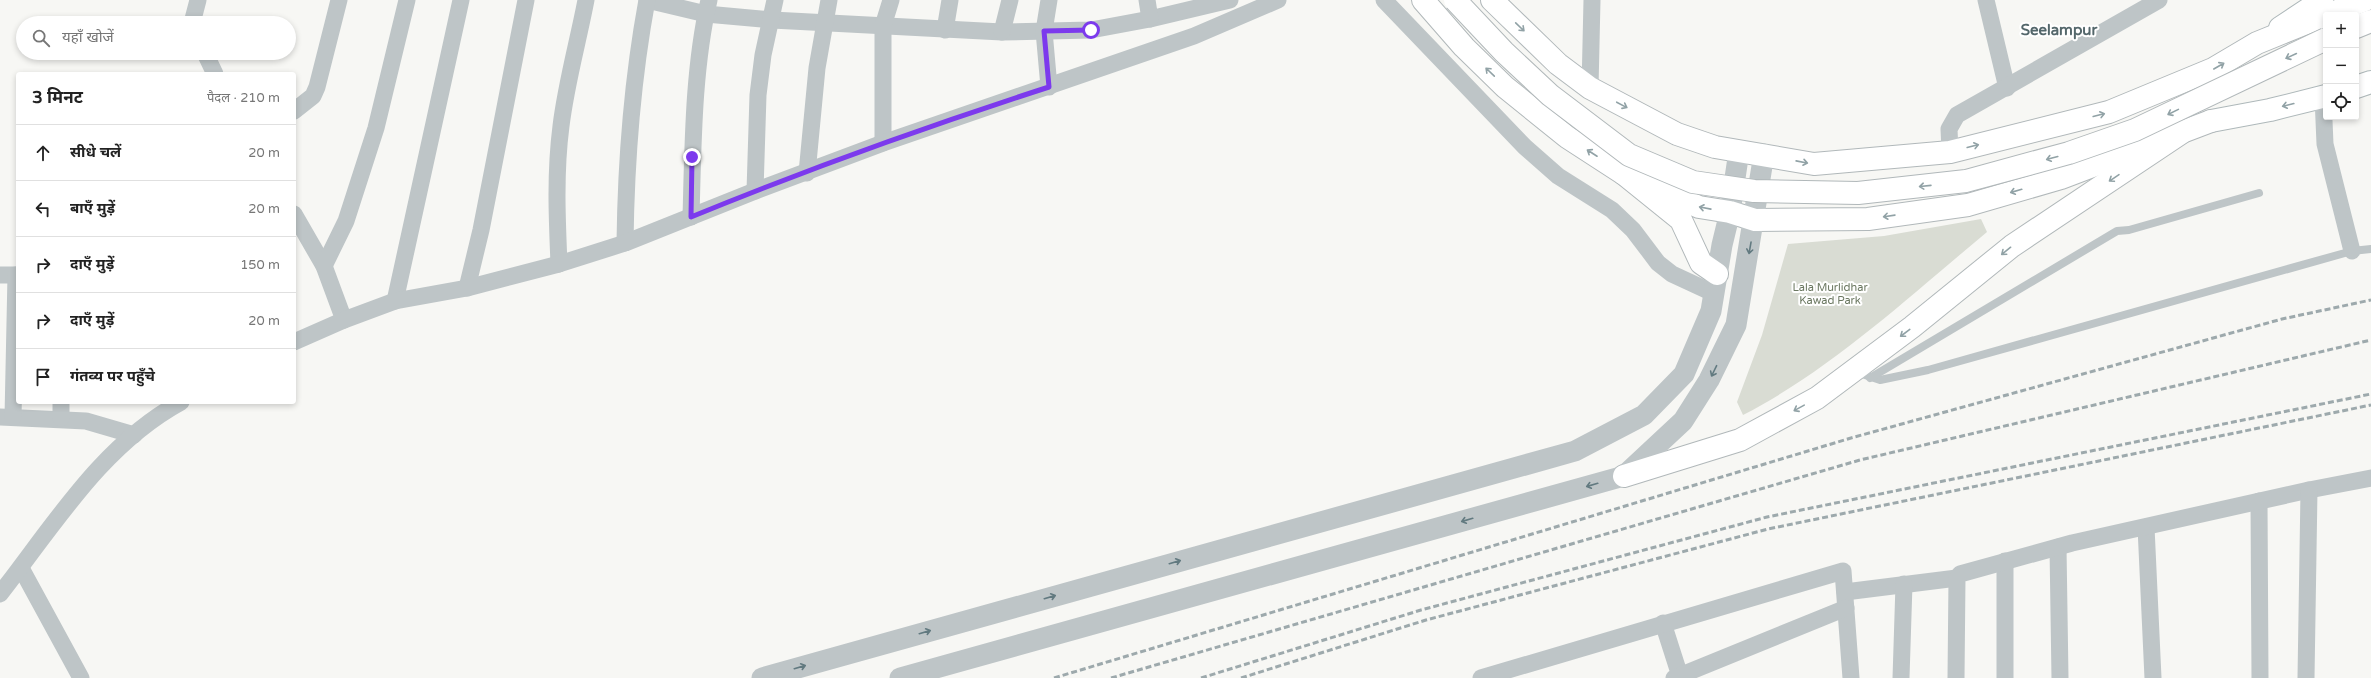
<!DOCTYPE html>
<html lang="hi">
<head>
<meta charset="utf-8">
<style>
	body { margin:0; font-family:"Varela Round","Noto Sans Devanagari",sans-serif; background:#f6f6f6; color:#222 }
	.controls { position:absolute; right:12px; top:12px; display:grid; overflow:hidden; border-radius:4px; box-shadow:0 2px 6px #0003 }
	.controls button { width:36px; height:36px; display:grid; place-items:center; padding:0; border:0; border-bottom:1px solid #e0e0e0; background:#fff; color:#222; font:20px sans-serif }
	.stop { position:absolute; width:12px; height:12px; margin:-9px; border:3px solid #7c3aed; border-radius:50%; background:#fff }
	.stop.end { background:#7c3aed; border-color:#fff; box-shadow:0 1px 4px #0008 }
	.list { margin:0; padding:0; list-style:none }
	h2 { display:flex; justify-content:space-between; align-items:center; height:52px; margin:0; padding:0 16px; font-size:17px }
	h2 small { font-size:13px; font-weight:400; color:#767676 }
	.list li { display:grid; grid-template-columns:26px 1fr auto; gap:12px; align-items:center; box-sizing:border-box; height:56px; padding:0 16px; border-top:1px solid #e0e0e0 }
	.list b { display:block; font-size:15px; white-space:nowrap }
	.list em { font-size:13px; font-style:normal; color:#767676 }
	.icon { flex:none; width:22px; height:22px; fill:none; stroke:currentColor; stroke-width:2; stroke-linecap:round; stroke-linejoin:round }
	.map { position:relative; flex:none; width:2371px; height:678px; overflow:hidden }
	.search { position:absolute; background:#fff; box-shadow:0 2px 6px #0003; left:16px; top:16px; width:280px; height:44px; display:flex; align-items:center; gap:10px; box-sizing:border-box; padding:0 14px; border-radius:22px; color:#767676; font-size:15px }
	.panel { position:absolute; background:#fff; box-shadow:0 2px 6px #0003; left:16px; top:72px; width:280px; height:332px; border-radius:4px }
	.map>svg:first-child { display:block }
	.green { fill:#d9dcd3 }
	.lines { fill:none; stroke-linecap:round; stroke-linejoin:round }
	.secondary-casing { stroke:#aeb8ba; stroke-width:24 }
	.trunk-casing { stroke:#b1b8ba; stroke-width:24 }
	.service { stroke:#bec5c7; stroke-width:8 }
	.minor { stroke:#bec5c7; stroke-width:17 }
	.tertiary { stroke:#bec5c7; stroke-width:21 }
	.secondary { stroke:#fff; stroke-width:22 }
	.trunk { stroke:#fff; stroke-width:22 }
	.rail { stroke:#9da9ac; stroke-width:3; stroke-dasharray:6 3; stroke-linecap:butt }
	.trunk-bridge-casing { stroke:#b1b8ba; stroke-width:24; stroke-linecap:butt }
	.trunk-bridge { stroke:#fff; stroke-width:22 }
	.oneway { stroke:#91a2a6 }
	.oneway2 { stroke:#627a80 }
	.route { stroke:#7c3aed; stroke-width:5 }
	.labels { text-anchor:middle; stroke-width:4; stroke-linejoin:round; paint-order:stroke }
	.park-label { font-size:11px; fill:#6b7861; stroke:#fff }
	.district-label { font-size:15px; font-weight:bold; fill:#54676b; stroke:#fff }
</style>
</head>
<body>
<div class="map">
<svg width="2371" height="678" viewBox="0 0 2371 678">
	<rect width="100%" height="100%" fill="#f7f7f4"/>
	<path class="green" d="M1981,219L1987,232C1911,295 1831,370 1743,415L1737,402L1762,335L1788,244L1884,236Z"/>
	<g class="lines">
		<defs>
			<g id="secondary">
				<path d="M2280,28L2322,0"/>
				<path d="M2356,87L2371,82"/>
				<path d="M2211,121L2270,110L2326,96"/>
			</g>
			<g id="trunk">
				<path d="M1423,0L1464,47L1505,87L1567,137L1624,174L1681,220L1701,263L1717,274"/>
				<path d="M1492,0L1558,64L1590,88L1677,134L1715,147L1814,164L1950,152L2109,112L2213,69L2257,43L2326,15"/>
				<path d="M2327,15L2365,0"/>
				<path d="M2356,27L2371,21"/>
				<path d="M1624,174L1699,207L1730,212L1755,220L1868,219L1968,205L2061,178L2211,121"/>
				<path d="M1624,476L1740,440L1817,398L1912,327L2012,246L2181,133"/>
			</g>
		</defs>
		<use href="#secondary" class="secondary-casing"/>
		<use href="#trunk" class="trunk-casing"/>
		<g class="service">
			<path d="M1856,372L1880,380L1928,370L2352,251L2371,249"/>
			<path d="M1870,378L2117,231L2129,230L2259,193"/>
		</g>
		<g class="minor">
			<path d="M647,0L706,14L772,20L1002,32L1091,30L1150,19L1230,0"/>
			<path d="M1147,0L1150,19"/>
			<path d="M1384,0L1525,147L1558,176L1612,210L1633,230L1658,263L1672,274L1713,293"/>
			<path d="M1986,0L2007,88"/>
			<path d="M192,23L198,0"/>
			<path d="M945,30L950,0"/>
			<path d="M1002,32L1010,0"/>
			<path d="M205,53L215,74"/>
			<path d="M1049,87L1044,31L1049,0"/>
			<path d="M1590,88L1592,0"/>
			<path d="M2323,97L2325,144L2352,251"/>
			<path d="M294,111L313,96L317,87L339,0"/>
			<path d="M883,143V26L891,0"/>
			<path d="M1950,152L1949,129L1957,115L2159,0"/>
			<path d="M807,173L817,68L829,0"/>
			<path d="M755,191L758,95L763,55L775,0"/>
			<path d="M294,214L324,266L344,320"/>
			<path d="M691,217C693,147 693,69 709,0"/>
			<path d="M625,243C626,161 632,81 647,0"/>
			<path d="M559,264C557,218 555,172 561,126C566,84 578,42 586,0"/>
			<path d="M324,266L346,221L376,128L407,0"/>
			<path d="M0,275H18"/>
			<path d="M467,288L481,230L526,0"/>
			<path d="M395,301L461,0"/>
			<path d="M294,342L344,320L395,301L467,288L559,264L625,243L755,191L883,143L1194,36L1278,0"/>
			<path d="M0,417L86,421L134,435"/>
			<path d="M13,417L16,275"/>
			<path d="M61,418V402"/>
			<path d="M2259,501L2260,678"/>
			<path d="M2146,527L2153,678"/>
			<path d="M2058,547L2060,678"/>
			<path d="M2005,561V678"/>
			<path d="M21,568L81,678"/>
			<path d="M1845,592L1957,578"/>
			<path d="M0,594C54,525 102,445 181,402"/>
			<path d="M1663,623L1680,676"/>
			<path d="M1481,678L1843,571L1851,678"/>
			<path d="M1674,678L1846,608"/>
			<path d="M1901,678L1904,584"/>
			<path d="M1956,678L1957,578L1960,574L2072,543L2309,490L2371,478"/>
			<path d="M2306,678L2309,490"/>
		</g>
		<g class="tertiary">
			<path d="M762,678L1575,451L1644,415L1684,374L1711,311L1722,245L1730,212L1739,151"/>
			<path d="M900,678L1624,476L1683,421L1709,380L1736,325L1764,154"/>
		</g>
		<use href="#secondary" class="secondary"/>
		<use href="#trunk" class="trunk"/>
		<g class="rail">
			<path d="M1054,678L1851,438L2282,319L2371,300"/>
			<path d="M1111,678L1860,460L2371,340"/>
			<path d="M1201,678L1421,610L1767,517L2371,394"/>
			<path d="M1241,678L1426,620L1768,529L2371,405"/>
		</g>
		<defs>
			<path id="trunk-bridge" d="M1455,0L1504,52L1550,95L1629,155L1693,182L1754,191L1858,193L1966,181L2069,153L2135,130L2326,39"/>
		</defs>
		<use href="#trunk-bridge" class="trunk-bridge-casing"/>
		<use href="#trunk-bridge" class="trunk-bridge"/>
	</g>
	<defs><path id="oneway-shaft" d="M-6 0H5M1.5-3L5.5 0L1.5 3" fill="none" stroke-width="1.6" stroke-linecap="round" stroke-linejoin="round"/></defs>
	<g class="oneway">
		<use href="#oneway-shaft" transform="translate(1520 27) rotate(44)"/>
		<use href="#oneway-shaft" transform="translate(2291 56) rotate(155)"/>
		<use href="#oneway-shaft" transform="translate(2219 66) rotate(-30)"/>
		<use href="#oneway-shaft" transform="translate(1490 72) rotate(-136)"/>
		<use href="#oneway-shaft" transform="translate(1622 105) rotate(28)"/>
		<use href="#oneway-shaft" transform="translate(2288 105) rotate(166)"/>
		<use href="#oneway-shaft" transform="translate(2173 112) rotate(154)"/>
		<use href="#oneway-shaft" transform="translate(2099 115) rotate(-14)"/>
		<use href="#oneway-shaft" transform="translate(1973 146) rotate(-14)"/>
		<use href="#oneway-shaft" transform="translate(1592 153) rotate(-147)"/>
		<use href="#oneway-shaft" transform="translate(2052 158) rotate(165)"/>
		<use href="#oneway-shaft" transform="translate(1802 162) rotate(11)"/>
		<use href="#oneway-shaft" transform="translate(2114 178) rotate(146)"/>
		<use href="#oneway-shaft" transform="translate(1925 186) rotate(174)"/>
		<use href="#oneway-shaft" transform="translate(2016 191) rotate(164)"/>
		<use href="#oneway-shaft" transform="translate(1705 208) rotate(-169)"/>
		<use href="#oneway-shaft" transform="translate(1889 216) rotate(172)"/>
		<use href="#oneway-shaft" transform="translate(2006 251) rotate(141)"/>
		<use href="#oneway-shaft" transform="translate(1905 333) rotate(143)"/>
		<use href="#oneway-shaft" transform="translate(1799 408) rotate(151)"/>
	</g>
	<g class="oneway2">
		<use href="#oneway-shaft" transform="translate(1750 248) rotate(100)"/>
		<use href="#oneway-shaft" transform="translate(1714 371) rotate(116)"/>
		<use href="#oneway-shaft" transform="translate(1592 485) rotate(164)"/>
		<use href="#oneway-shaft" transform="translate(1467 520) rotate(164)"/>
		<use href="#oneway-shaft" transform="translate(1175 562) rotate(-16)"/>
		<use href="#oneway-shaft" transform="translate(1050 597) rotate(-16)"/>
		<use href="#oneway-shaft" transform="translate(925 632) rotate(-16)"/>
		<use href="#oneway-shaft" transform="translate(800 667) rotate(-16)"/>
	</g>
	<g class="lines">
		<path class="route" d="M692,157L691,217C808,169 928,126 1049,87L1044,31L1091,30"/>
	</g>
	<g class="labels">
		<g class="park-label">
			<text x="1830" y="291">Lala Murlidhar<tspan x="1830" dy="13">Kawad Park</tspan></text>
		</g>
		<g class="district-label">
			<text x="2059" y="35">Seelampur</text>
		</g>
	</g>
</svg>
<div class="controls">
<button>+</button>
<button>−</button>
<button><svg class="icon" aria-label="locate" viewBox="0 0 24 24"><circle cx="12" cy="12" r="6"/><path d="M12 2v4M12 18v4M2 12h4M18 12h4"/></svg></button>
</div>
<div class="stop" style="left:1091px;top:30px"></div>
<div class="stop end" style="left:692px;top:157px"></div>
<div class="search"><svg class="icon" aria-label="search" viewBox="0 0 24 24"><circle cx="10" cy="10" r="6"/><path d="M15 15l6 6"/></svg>यहाँ खोजें</div>
<section class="panel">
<h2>3 मिनट<small>पैदल · 210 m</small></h2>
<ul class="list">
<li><svg class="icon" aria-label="ahead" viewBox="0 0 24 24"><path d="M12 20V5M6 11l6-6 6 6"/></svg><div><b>सीधे चलें</b></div><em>20 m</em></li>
<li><svg class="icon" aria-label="left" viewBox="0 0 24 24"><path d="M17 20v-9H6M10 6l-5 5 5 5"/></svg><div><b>बाएँ मुड़ें</b></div><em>20 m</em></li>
<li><svg class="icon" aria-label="right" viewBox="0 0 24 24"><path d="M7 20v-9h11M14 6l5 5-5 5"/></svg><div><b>दाएँ मुड़ें</b></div><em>150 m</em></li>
<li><svg class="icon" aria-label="right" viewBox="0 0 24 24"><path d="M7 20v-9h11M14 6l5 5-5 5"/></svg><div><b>दाएँ मुड़ें</b></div><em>20 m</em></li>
<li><svg class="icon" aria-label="arrive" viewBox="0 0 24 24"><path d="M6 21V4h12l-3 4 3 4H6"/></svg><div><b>गंतव्य पर पहुँचे</b></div></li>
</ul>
</section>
</div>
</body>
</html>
